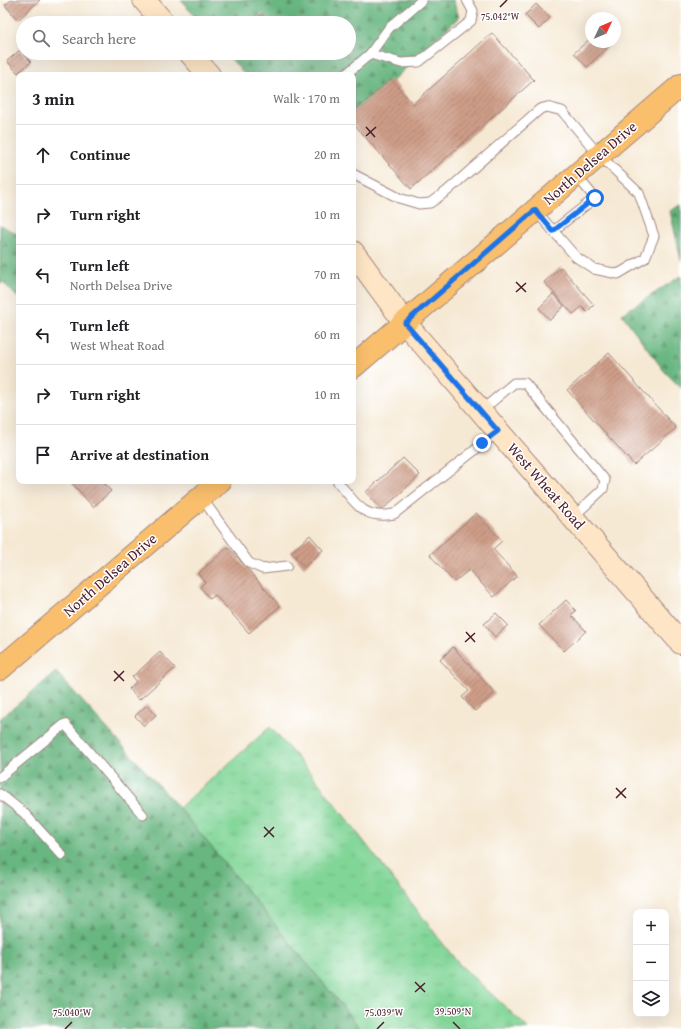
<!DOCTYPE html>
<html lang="en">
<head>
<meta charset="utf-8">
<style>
	body { margin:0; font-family:"Gentium Book Plus",serif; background:#f6f6f6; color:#202124 }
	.controls { position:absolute; right:12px; bottom:12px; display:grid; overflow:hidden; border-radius:8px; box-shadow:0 4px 16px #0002 }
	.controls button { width:36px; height:36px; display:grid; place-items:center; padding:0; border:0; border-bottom:1px solid #e0e0e0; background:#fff; color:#202124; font:20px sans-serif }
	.compass { position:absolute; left:585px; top:12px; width:36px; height:36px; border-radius:50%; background:#fff; box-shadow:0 4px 16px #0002; rotate:46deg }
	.stop { position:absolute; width:12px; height:12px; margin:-9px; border:3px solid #1a73e8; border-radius:50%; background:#fff }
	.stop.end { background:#1a73e8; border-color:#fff; box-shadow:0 1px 4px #0008 }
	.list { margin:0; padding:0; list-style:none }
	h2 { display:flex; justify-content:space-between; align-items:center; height:52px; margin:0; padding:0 16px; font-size:17px }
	h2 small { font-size:13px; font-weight:400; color:#757577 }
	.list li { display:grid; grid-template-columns:26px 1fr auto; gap:12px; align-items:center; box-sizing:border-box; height:60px; padding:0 16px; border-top:1px solid #e0e0e0 }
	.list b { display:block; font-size:15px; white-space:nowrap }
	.list p { margin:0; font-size:13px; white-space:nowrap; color:#757577 }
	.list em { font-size:13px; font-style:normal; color:#757577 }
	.icon { flex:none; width:22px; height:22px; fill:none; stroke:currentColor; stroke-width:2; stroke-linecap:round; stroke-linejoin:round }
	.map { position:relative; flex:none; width:681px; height:1029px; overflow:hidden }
	.search { position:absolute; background:#fff; box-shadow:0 4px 16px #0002; left:16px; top:16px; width:340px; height:44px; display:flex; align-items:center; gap:10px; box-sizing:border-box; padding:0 14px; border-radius:22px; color:#757577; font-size:15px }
	.panel { position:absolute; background:#fff; box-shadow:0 4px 16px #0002; left:16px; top:72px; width:340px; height:412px; border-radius:8px }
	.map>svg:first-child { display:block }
	.grass { fill:url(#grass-tufts); stroke:#667a61 }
	.forest { fill:url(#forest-firs); stroke:#596a56 }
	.building { fill:url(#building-hatch) }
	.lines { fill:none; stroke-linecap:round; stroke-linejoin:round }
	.lane-casing { stroke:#a08480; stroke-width:11 }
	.secondary-casing { stroke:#a08480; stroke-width:24 }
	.primary-casing { stroke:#a08480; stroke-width:24 }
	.lane { stroke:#fff; stroke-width:9 }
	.secondary { stroke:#fde5c5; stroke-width:22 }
	.primary { stroke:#f9bf6d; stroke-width:22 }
	.route { stroke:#1a73e8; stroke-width:5 }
	.ticks { fill:none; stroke:#4a1f2b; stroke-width:1.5 }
	.labels { text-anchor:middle; stroke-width:3; stroke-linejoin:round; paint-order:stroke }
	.street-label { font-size:15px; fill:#4a1f2b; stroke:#fff }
	.ticks-label { font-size:10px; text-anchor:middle; fill:#4a1f2b; stroke:#fff; stroke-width:3; stroke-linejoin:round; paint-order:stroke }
</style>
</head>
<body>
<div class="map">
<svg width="681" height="1029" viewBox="0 0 681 1029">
	<defs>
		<pattern id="grass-tufts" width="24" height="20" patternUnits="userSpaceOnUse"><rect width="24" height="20" fill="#81d597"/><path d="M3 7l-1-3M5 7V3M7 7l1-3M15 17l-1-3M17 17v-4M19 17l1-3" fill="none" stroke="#71b682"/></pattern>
		<pattern id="forest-firs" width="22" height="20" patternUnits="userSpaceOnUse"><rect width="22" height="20" fill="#68b680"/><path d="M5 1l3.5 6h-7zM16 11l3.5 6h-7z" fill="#589369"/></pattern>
		<pattern id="building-hatch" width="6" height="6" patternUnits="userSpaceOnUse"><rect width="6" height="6" fill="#ce9d87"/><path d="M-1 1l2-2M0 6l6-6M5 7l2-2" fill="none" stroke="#a97f6f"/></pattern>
	</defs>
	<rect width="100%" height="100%" fill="#fff"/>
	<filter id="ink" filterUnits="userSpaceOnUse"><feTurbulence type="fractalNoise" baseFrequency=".025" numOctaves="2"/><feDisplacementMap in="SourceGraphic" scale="8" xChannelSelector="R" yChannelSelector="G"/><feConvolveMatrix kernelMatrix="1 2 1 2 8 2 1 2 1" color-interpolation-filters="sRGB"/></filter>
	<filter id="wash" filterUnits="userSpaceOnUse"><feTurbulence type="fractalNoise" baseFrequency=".012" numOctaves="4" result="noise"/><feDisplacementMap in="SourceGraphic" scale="16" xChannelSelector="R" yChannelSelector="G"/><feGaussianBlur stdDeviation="0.9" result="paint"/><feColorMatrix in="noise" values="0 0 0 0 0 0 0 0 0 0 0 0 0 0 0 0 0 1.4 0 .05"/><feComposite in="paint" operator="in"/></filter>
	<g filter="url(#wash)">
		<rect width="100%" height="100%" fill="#f6e9d4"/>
		<path class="grass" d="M270,727L314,777L458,963L529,1029H361L179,808Z"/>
		<g class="forest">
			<path d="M181,0H453L459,17L353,119V75H245L226,53H349V23H200Z"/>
			<path d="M681,205V260L670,211Z"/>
			<path d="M0,225L19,235V299L3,282L0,284Z"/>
			<path d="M681,276V388L664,371L622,314Z"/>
			<path d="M56,672L179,808L361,1029H0V719Z"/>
		</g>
		<g id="blocks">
			<g class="building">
				<path d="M11,0H40L18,20L5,5Z"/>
				<path d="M536,4L550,18L539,29L525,15Z"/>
				<path d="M262,14L270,23H251Z"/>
				<path d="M492,33L534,80L411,189L353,123V112L391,79L413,104Z"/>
				<path d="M591,38V42H603L608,47L587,67L574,53Z"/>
				<path d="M20,50L31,62L18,73L7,61Z"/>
				<path d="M266,53H281L273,61Z"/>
				<path d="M561,267L594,305L587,312L582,307L573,314L544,282Z"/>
				<path d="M553,294L564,306L550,320L539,308Z"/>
				<path d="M609,353L676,428L634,465L567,390Z"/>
				<path d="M403,458L420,475L382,510L366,492Z"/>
				<path d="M70,481H102L111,491L93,507Z"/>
				<path d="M476,513L502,541L493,549L517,576L494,597L469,570L454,582L430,555Z"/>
				<path d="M310,535L323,550L304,567L291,552Z"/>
				<path d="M228,547L280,606L249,633L215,595L210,599L200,587L205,582L198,574Z"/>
				<path d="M566,600L576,611L571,615L586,631L564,651L539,625Z"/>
				<path d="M496,613L508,625L495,637L484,624Z"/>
				<path d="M453,647L495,693L475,711L462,697L469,691L440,660Z"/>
				<path d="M160,652L175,668L139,700L129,689L136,682L132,677Z"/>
				<path d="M147,705L156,715L144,726L135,716Z"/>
			</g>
		</g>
	</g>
	<g filter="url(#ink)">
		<use href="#blocks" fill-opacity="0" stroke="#a08480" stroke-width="1"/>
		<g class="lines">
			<defs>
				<g id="lane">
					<path d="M370,54L401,63L419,62L471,21L473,11L467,0"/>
					<path d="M345,75L370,54L389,28L422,0"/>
					<path d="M353,174L399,198L419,204L430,203L447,191L540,109L547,107L562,111L599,155L639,193L654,236L645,258L618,274L594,269L576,257L535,210"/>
					<path d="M553,231L595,198L576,175"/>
					<path d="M481,411L514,383H525L605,480L603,489L573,517"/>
					<path d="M337,481C356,503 362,520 394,514L499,431"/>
					<path d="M201,497L249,563L263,569L287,566"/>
					<path d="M0,777L65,724L143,815"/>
					<path d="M0,794L24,813L62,855"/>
				</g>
				<g id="secondary">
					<path d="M144,0L164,23"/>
					<path d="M190,53L209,75"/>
					<path d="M353,252L405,323L681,643"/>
				</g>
				<g id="primary">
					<path d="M353,367L681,85"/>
					<path d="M0,669L220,481"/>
				</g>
			</defs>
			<use href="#lane" class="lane-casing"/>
			<use href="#secondary" class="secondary-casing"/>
			<use href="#primary" class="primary-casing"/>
			<use href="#lane" class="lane"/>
			<use href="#secondary" class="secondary"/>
			<use href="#primary" class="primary"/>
		</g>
	</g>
	<g class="lines" filter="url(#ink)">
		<path class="route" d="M482,443L498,431L405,323L535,210L553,231L595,198"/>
	</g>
	<path class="ticks" d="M500,7L507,0M366,127L375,137M366,136L376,127M516,282L526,292M516,292L526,283M466,632L475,642M465,642L475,633M114,671L124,681M114,681L124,671M616,788L626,798M616,798L626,788M264,827L274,837M264,837L274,827M415,982L425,992M415,992L425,983M453,1022L460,1029M65,1029L72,1022M377,1029L384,1022"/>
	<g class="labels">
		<g class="street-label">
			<text transform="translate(590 163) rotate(-41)" y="5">North Delsea Drive</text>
			<text transform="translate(546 486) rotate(49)" y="5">West Wheat Road</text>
			<text transform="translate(110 575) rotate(-41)" y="5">North Delsea Drive</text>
		</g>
	</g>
	<g class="ticks-label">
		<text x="500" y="20">75.042°W</text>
		<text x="453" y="1015">39.509°N</text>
		<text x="72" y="1016">75.040°W</text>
		<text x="384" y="1016">75.039°W</text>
	</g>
</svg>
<div class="controls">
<button>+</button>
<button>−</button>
<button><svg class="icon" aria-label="layers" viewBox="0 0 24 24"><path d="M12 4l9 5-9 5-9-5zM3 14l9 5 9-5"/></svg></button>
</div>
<svg class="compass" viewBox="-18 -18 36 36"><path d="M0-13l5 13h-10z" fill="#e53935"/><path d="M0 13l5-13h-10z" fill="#757577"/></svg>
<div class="stop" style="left:595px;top:198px"></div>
<div class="stop end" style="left:482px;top:443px"></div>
<div class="search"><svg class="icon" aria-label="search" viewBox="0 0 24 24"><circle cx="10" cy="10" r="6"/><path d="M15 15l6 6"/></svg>Search here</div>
<section class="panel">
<h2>3 min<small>Walk · 170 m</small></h2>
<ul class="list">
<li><svg class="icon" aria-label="ahead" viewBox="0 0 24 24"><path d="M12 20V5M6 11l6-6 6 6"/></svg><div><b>Continue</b></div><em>20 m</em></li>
<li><svg class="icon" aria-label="right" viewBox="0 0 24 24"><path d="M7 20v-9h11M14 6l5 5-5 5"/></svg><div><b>Turn right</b></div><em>10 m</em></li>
<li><svg class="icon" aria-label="left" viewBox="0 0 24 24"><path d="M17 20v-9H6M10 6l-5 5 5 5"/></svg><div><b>Turn left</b><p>North Delsea Drive</p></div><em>70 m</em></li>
<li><svg class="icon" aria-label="left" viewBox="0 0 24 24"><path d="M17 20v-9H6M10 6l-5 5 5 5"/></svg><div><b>Turn left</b><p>West Wheat Road</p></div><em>60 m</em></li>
<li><svg class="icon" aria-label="right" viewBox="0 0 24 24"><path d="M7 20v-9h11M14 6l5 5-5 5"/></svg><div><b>Turn right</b></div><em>10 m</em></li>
<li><svg class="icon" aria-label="arrive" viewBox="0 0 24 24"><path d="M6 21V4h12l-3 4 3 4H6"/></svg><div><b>Arrive at destination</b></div></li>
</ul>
</section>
</div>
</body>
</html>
